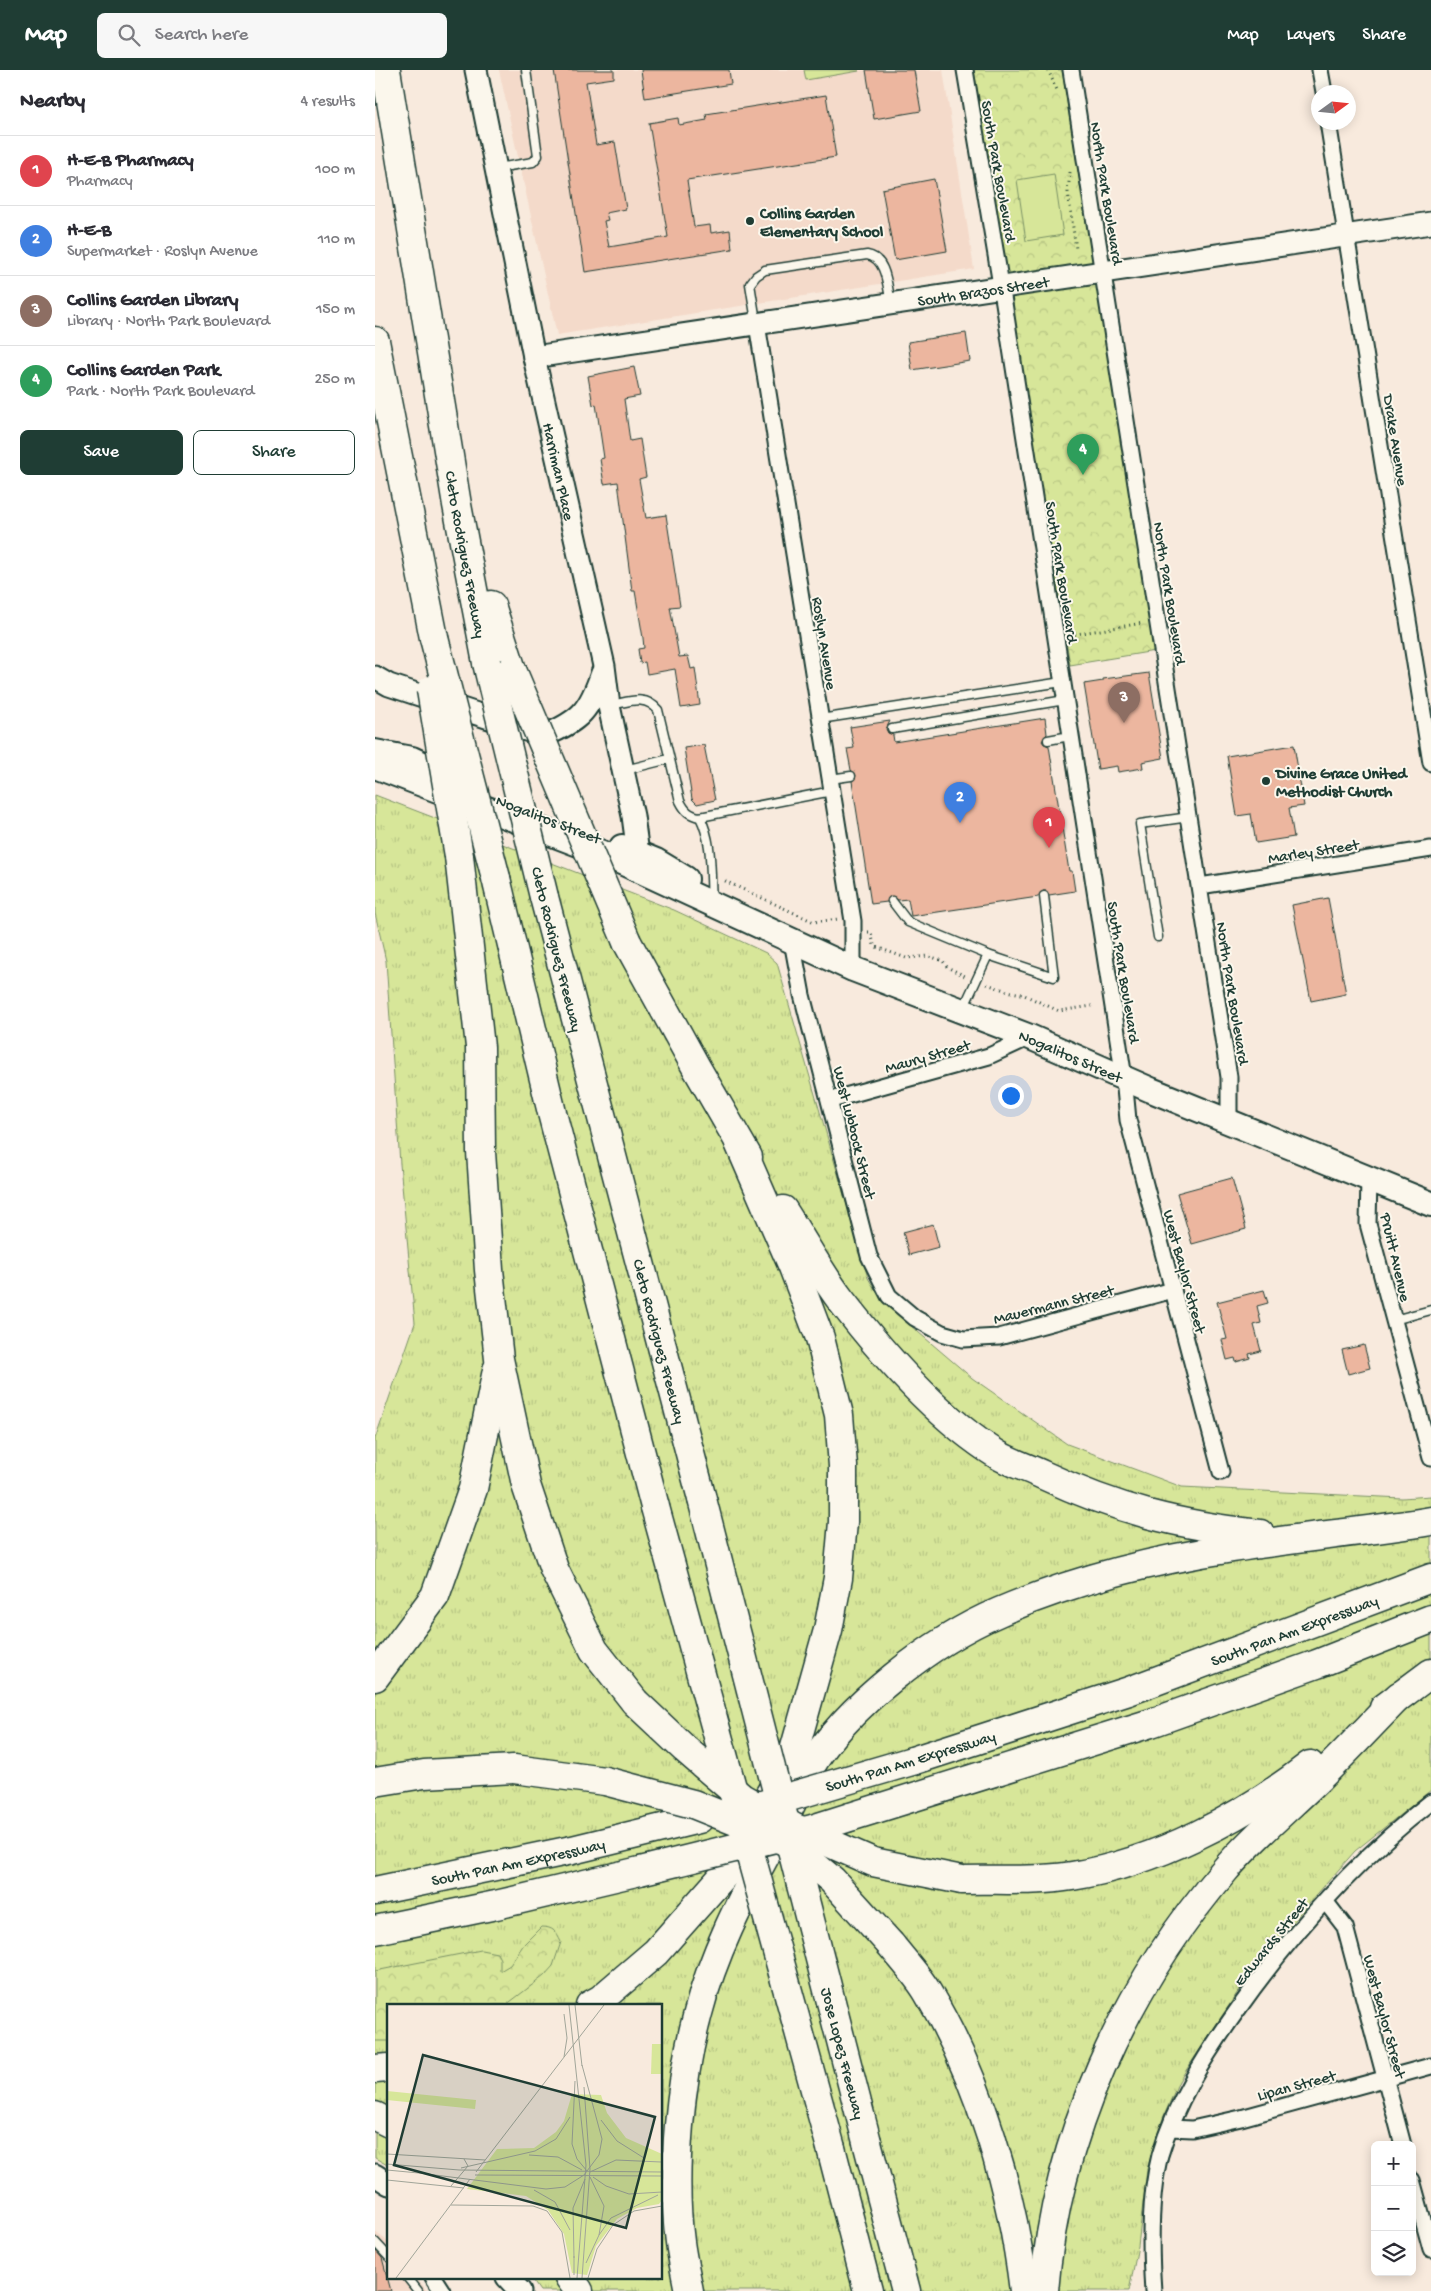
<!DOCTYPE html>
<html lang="en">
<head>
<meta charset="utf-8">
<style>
	body { margin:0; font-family:"Gochi Hand",sans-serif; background:#f7f7f7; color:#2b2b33 }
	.controls { position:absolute; right:15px; bottom:15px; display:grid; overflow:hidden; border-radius:8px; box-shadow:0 2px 12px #0003 }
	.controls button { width:45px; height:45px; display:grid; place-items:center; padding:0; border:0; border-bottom:1px solid #e1e1e2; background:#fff; color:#2b2b33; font:25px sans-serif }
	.compass { position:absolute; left:936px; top:15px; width:45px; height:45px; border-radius:50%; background:#fff; box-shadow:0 2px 12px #0003; rotate:75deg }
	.you { position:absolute; left:635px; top:1025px; width:18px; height:18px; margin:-12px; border:4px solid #fff; border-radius:50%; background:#1a73e8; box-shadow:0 0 0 8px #1a73e833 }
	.badge { display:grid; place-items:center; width:32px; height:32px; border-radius:50%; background:#1f3d34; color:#fff; font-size:16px; font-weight:700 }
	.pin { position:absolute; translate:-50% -41px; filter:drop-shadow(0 1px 2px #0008) }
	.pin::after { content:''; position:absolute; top:26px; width:18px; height:15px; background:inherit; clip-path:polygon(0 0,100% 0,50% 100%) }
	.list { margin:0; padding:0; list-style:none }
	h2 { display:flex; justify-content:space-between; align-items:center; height:65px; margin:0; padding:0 20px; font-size:21px }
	h2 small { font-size:16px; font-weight:400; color:#7c7c81 }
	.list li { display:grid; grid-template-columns:32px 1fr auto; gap:15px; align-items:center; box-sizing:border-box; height:70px; padding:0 20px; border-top:1px solid #e1e1e2 }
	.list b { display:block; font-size:19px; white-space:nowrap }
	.list p { margin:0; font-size:16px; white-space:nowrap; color:#7c7c81 }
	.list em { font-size:16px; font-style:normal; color:#7c7c81 }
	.actions { display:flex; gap:10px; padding:15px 20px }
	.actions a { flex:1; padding:11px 0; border:1px solid #1f3d34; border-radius:8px; text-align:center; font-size:18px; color:#1f3d34 }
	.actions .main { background:#1f3d34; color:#fff }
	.icon { flex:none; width:28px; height:28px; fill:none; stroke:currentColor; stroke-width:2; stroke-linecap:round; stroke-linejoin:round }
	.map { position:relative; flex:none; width:1056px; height:2221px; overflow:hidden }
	header { display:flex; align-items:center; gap:30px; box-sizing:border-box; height:70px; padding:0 25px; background:#1f3d34; color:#fff }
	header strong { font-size:24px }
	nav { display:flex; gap:28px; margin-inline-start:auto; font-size:18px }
	.search { width:350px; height:45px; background:#f7f7f7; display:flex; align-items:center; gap:12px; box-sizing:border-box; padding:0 18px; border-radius:8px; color:#7c7c81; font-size:19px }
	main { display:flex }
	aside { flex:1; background:#fff }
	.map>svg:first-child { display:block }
	.built { fill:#f4daca }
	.grass { fill:url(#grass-tufts); stroke:#7b9266 }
	.forest { fill:url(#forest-crowns); stroke:#7b9266 }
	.garden { fill:#d7e699; stroke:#7b9266 }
	.building { fill:#ecb69f; stroke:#1f3d34 }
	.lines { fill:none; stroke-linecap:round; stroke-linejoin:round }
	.lane-casing { stroke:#1f3d34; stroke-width:11 }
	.street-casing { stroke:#1f3d34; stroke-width:19 }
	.secondary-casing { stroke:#1f3d34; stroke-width:25 }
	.primary-casing { stroke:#1f3d34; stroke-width:28 }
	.highway-casing { stroke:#1f3d34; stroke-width:31 }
	.path { stroke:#1f3d34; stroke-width:3; stroke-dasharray:1 4; stroke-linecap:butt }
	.lane { stroke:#fbf7ec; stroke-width:8 }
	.street { stroke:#fbf7ec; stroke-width:15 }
	.secondary { stroke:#fbf7ec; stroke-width:21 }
	.primary { stroke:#fbf7ec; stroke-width:24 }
	.highway { stroke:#fbf7ec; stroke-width:28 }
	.highway-bridge-casing { stroke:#1f3d34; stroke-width:31; stroke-linecap:butt }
	.highway-bridge { stroke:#fbf7ec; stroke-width:28 }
	.poi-dot { fill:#1f3d34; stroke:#fbf7ec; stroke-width:2 }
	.labels { text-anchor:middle; stroke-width:4; stroke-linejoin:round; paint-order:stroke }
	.street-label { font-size:16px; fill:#1f3d34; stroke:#fbf7ec }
	.poi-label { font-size:16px; font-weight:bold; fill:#1f3d34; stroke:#fbf7ec; text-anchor:start }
	.inset-road { fill:none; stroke:#a1a599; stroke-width:1 }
	.view { fill:#1f3d34; fill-opacity:0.15; stroke:#1f3d34; stroke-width:2.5 }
	.inset-edge { fill:none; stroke:#1f3d34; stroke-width:2.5 }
</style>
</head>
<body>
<header>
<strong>Map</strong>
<div class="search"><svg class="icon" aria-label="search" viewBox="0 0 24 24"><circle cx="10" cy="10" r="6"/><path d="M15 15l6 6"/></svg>Search here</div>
<nav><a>Map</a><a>Layers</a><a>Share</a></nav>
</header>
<main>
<aside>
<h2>Nearby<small>4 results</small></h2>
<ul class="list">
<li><span class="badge" style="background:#e0444e">1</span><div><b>H-E-B Pharmacy</b><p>Pharmacy</p></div><em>100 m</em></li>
<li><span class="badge" style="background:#3f7fe0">2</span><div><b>H-E-B</b><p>Supermarket · Roslyn Avenue</p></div><em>110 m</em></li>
<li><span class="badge" style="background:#8d6e63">3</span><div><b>Collins Garden Library</b><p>Library · North Park Boulevard</p></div><em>150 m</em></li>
<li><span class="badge" style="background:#2e9e5b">4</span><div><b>Collins Garden Park</b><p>Park · North Park Boulevard</p></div><em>250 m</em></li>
</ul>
<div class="actions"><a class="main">Save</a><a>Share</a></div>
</aside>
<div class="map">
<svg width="1056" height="2221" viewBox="0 0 1056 2221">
	<defs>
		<pattern id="grass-tufts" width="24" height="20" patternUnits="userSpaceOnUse" patternTransform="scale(1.25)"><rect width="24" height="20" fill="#d7e699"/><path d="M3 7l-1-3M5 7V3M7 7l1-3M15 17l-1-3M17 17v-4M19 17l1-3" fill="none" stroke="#b8c684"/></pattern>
		<pattern id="forest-crowns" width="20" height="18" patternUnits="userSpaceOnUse" patternTransform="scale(1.25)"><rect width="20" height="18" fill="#d7e699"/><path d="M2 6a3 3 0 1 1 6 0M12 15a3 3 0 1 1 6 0" fill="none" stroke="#b8c684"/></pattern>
	</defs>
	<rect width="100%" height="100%" fill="#f8eadd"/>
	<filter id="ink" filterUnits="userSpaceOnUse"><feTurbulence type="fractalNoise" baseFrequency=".02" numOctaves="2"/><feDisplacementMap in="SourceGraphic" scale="10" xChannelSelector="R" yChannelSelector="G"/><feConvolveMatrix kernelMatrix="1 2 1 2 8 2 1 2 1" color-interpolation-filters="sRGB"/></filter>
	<g filter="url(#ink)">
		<g class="built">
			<path d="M124,0H568L599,199L182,265Z"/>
			<path d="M0,2162L14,2172V2207H41L52,2221H0Z"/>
		</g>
		<path class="grass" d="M0,725L299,840L391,883L402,893L493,1208L506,1229L536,1256L597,1308L692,1374L807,1417L1027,1428L1056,1426V1720L980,1781L884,1890L804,2011L788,2048L772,2099L763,2176L754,2221H165L155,2207H286V1935H14V2096L0,2088V1369L40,1253L25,1094L11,891L0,843Z"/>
		<g class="forest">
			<path d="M599,0H687L780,581L695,595Z"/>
			<path d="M166,1857C179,1857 181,1862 186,1872L178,1896L169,1906L131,1935H14V1971H0V1901L106,1880L122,1883L125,1889V1901L135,1895L149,1874Z"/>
		</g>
		<g class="garden">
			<path d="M429,0H483L484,1L431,10Z"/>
			<path d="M679,104L688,165L651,171L642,110Z"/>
		</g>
		<g class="building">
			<path d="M179,0H239V8L211,12L221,75L240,72L251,139L231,143L233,150L229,151L234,177L293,167L274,53L303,48L304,55L332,50L331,44L451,25L461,87L312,110L319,157L335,155L336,163L355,160L357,179L210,202Z"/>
			<path d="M266,0H354L356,14L270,28Z"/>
			<path d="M491,0H539L546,41L499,49Z"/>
			<path d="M559,109L572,181L520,190L507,119Z"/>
			<path d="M591,263L595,291L537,300L533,272Z"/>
			<path d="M259,297L265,326L249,329L255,371L265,369L271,407L264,409L271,448L291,445L305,536L295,537L304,587L313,586L316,599L320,598L325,635L306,638L300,599L272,604L270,592L265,593L263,579L269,578L268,568L260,521H257L243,412L229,414L225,389L229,388L221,334L218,335L213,306Z"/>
			<path d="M774,603L788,688L767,692L768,698L743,702L742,696L723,699L709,614L728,611V609Z"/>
			<path d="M670,648L672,664L667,671L669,674L674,676L694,801H697L700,821L674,825L672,821H668L663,827L536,846L533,829L523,830L516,826L512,832L496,834L477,711L481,705L476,700L472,679L479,678L475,657L515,651L511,659L513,663L518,665L519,672Z"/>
			<path d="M329,675L340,730L322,734L317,729L309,678Z"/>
			<path d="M919,675L929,736L914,738L919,767L881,773L876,744L862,746L852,686Z"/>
			<path d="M953,828L971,924L936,931L917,835Z"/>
			<path d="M857,1108L871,1159L817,1174L802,1123Z"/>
			<path d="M558,1154L564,1177L534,1185L528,1162Z"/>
			<path d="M889,1220L893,1233L882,1236L886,1253L879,1255L886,1281L874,1284L875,1288L861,1292L860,1288L852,1290L847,1270L852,1269L842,1232Z"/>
			<path d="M989,1275L995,1298L973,1304L967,1280Z"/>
			<path d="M0,2180L7,2188L16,2221H0Z"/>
		</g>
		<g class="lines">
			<defs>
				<g id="lane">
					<path d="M123,98L158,92L163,86L151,0"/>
					<path d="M381,251L375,214L381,206L390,200L492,185C512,188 512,217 516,233"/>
					<path d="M236,635C254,632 270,624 283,640L305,731C310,741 314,745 325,747L457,721"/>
					<path d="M445,649L687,612"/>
					<path d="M517,659L690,630"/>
					<path d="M673,670L695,666"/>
					<path d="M250,700L294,689"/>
					<path d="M455,709L476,706"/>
					<path d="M325,747C338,773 335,802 337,831"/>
					<path d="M517,831L533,852L613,885"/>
					<path d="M783,867L765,754L814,747"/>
					<path d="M588,939L613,885L679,907L669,826"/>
					<path d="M1019,1250L1056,1240"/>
					<path d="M0,2172L14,2187"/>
					<path d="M32,2207L43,2221"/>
				</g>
				<g id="street">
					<path d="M590,0L629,233L749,1008L753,1050L846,1402"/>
					<path d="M696,0L854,1007V1052"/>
					<path d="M945,0L949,22"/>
					<path d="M953,52L1056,693"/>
					<path d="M382,254L478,851V899"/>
					<path d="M825,816L1056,779"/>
					<path d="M417,871L427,925L494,1186L514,1226L540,1248L567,1263L588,1269L624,1267L798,1220"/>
					<path d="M456,1030L614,986L655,967"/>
					<path d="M994,1109L993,1154L1056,1388"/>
					<path d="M950,1831L970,1857L1028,2075"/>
					<path d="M795,2058L817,2059L866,2048L1056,1996"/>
					<path d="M1037,2110L1056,2179"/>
					<path d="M58,2207L67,2221"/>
					<path d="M778,2221C775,2177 774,2128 785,2085C800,2033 830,1986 861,1942C916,1864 980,1791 1056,1732"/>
				</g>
				<g id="secondary">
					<path id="s1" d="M101,0L159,287L229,596L234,636L258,746L265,799"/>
					<path id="s2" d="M159,287L1056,153"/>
					<path d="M0,607L14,615L169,666C206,650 214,641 227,603"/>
					<path d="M0,2105L14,2114"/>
					<path d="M132,2207L145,2221"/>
				</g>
				<g id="primary">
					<path d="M0,682L37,689L84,711"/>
					<path id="s3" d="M0,696L227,783L478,899L655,967L776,1020L1056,1134"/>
					<path d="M247,777L281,791L311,809"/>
				</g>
				<g id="highway">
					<path id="s4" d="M11,0L82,435L112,593"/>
					<path d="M0,271L59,568"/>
					<path d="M116,535L137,600"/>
					<path d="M84,786L105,977L106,1082L114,1200L124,1289L151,1415L179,1499L219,1580L260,1632"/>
					<path d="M121,808L177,1043L280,1437"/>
					<path id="s5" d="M169,827L327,1429"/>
					<path d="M252,872L321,997L373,1087"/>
					<path d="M408,1140C427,1169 444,1201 465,1229C508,1285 563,1348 623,1385C637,1393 653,1398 668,1405C743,1440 803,1455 885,1464"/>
					<path d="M0,1607L60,1526L98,1419L122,1300"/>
					<path d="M1009,1638L1056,1603"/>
					<path id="s6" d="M537,1691L754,1621L1056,1508"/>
					<path d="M0,1712L49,1704L139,1699"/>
					<path d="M475,1747L776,1653L942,1594L1056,1549"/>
					<path d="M587,1810C623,1809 661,1812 697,1806C780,1793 869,1747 935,1695"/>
					<path id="s7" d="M0,1821L197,1780L324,1749"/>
					<path d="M0,1860L121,1835L265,1801"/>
					<path d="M516,1875C528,1890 543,1906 553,1923C605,2010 637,2120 649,2221"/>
					<path d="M215,1935L226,1929L281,1882L350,1804L419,1681L453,1560L463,1508L468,1452V1396L464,1345L445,1268L418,1197L364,1073"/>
					<path d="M0,1999L14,1998"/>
					<path d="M0,2046L14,2053"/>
					<path d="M492,2072L531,2221"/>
					<path d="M456,2078L493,2221"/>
					<path d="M194,2207L204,2221"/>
					<path d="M314,2221C311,2205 307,2188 305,2172C296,2103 305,2009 323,1943C338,1884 366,1830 395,1777C409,1751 420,1724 434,1699C471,1636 558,1570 624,1542C699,1510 777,1490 858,1478C924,1467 990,1462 1056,1451"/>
					<path d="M669,2221C681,2067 750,1916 850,1800C878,1767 911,1740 942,1710C970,1683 997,1654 1024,1626"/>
				</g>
			</defs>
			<use href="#lane" class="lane-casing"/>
			<use href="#street" class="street-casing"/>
			<use href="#secondary" class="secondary-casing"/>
			<use href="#primary" class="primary-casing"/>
			<use href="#highway" class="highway-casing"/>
			<g class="path">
				<path d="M673,0L682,20"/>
				<path d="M695,102L693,122L701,179"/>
				<path d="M695,565L768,553"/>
				<path d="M350,811L439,852L463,849"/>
				<path d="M493,862H496L499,875L501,877L531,888L554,886L568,891L572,897L590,906"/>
				<path d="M612,914L632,921L647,924L684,941L717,936"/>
			</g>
			<use href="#lane" class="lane"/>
			<use href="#street" class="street"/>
			<use href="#secondary" class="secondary"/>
			<use href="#primary" class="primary"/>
			<use href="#highway" class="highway"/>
			<defs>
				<g id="highway-bridge">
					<path d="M59,568L121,808"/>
					<path d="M112,593L169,827"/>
					<path d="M137,600L252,872"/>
					<path d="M56,620L84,786"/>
					<path id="s8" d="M327,1429L492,2072"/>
					<path d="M280,1437L456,2078"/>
					<path d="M260,1632L310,1679L367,1728L418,1757L498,1792L587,1810"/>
					<path d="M139,1699L230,1711L318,1734L410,1771L457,1810L516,1875"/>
					<path d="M387,1735L537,1691"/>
					<path d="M265,1801L437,1759L475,1747"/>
				</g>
			</defs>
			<use href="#highway-bridge" class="highway-bridge-casing"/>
			<use href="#highway-bridge" class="highway-bridge"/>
		</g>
	</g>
	<g class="poi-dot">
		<circle cx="375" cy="151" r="5"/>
		<circle cx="891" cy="711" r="5"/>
	</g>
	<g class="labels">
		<g class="street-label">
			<text transform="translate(625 101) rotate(80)" y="6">South Park Boulevard</text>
			<text transform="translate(733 123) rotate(81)" y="6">North Park Boulevard</text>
			<text dy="6" stroke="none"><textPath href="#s2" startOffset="454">South Brazos Street</textPath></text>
			<text transform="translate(1022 370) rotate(81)" y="6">Drake Avenue</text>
			<text dy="6" stroke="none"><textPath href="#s1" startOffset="410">Harriman Place</textPath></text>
			<text dy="6" stroke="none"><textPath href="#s4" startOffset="491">Cleto Rodriguez Freeway</textPath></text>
			<text transform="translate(688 502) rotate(81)" y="6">South Park Boulevard</text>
			<text transform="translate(796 523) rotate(81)" y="6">North Park Boulevard</text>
			<text transform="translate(451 573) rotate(81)" y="6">Roslyn Avenue</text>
			<text transform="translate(174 748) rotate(21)" y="6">Nogalitos Street</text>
			<text transform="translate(938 780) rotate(-9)" y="6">Marley Street</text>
			<text transform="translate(183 879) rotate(76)" y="6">Cleto Rodriguez Freeway</text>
			<text transform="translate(750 902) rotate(81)" y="6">South Park Boulevard</text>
			<text transform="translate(859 923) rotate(81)" y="6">North Park Boulevard</text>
			<text transform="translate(552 985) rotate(-16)" y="6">Maury Street</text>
			<text dy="6" stroke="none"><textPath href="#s3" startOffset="754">Nogalitos Street</textPath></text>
			<text transform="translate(481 1062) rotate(76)" y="6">West Lubbock Street</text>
			<text transform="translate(1022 1187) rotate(77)" y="6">Pruitt Avenue</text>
			<text transform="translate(811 1201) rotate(75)" y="6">West Baylor Street</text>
			<text transform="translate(678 1233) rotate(-14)" y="6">Mauermann Street</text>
			<text dy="6" stroke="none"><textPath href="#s5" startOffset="459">Cleto Rodriguez Freeway</textPath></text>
			<text dy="6" stroke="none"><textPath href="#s6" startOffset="404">South Pan Am Expressway</textPath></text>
			<text transform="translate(535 1690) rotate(-17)" y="6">South Pan Am Expressway</text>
			<text dy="6" stroke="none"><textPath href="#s7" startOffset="146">South Pan Am Expressway</textPath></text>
			<text transform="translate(895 1871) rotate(-51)" y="6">Edwards Street</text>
			<text transform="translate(1011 1946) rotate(75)" y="6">West Baylor Street</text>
			<text dy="6" stroke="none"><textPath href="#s8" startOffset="572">Jose Lopez Freeway</textPath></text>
			<text transform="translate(921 2014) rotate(-15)" y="6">Lipan Street</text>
		</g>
		<g class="poi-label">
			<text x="385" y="148">Collins Garden<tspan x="385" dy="18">Elementary School</tspan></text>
			<text x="901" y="708">Divine Grace United<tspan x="901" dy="18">Methodist Church</tspan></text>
		</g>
	</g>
	<g transform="translate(12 1934)">
		<rect width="275" height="275" fill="#f8eadd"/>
		<path d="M185,90L214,91L220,109L239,134L275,150V196L272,200L250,204L230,215L209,242L200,271L185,269L177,230L161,206L139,192L80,185L110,145L147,144L169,128L177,117Z" fill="#d7e699"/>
		<path d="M0,87L89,96L88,105L0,96ZM207,194L214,209L206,231L209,201L205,196ZM240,195L245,197L219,214L220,201L224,203L226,197Z" fill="#d7e699"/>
		<path d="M265,40H275V70H264Z" fill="#d7e699"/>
		<path class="inset-road" d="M182,1L199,161L190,274M188,1L195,62M177,53L180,34L177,10M188,77L185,140L190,155L200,167M214,116L230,137L257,154M0,150L98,156M142,151L171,153L195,166M0,160L72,166L275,168M74,164L148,147L169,135L183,113M0,166L42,170M89,168L217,1M203,168L229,156L274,158M40,170L159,185L178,183L197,171L212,151L215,135L195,61M88,171L275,172M203,173L217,202L212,231M206,173L219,182L242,190L275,188M0,176L77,184M64,182L81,162L77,155M147,186L168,198L183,226M64,201L146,202L160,207L175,228L183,274M187,252V271M187,254L186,204L198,175M199,259L212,231L224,214L271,191M9,274L83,175M195,274L203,165L197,83M201,274L210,245L226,221L247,207L275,202"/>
		<path class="view" d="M36,51L268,113L239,224L7,161Z"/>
		<rect width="275" height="275" class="inset-edge"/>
	</g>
</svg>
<div class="controls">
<button>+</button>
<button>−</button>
<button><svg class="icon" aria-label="layers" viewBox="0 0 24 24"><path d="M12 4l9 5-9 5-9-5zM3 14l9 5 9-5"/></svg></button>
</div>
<svg class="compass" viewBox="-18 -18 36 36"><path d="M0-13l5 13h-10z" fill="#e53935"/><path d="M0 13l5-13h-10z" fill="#7c7c81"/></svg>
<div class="you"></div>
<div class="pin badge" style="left:674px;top:778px;background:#e0444e">1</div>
<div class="pin badge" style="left:585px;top:753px;background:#3f7fe0">2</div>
<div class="pin badge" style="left:749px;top:653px;background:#8d6e63">3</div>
<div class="pin badge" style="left:708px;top:405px;background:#2e9e5b">4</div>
</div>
</main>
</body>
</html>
